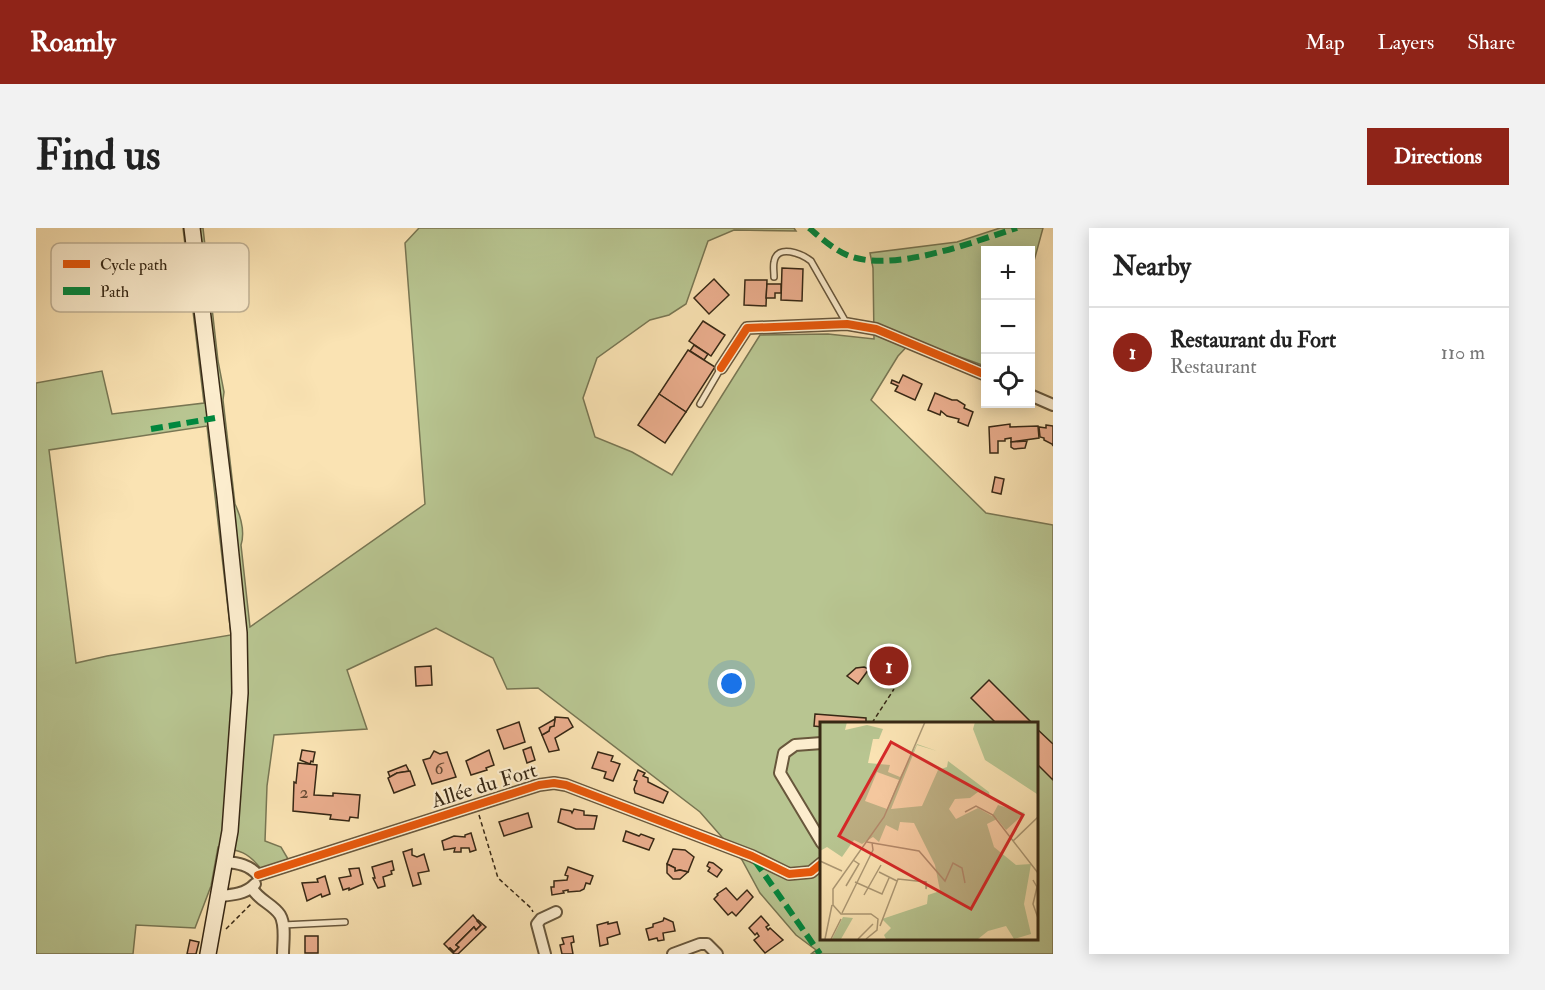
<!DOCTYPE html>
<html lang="en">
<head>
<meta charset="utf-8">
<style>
	body { margin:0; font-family:"IM FELL Double Pica",serif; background:#f2f2f2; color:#222 }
	.controls { position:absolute; right:18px; top:18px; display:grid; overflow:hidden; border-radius:0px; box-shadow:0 3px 15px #0003 }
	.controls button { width:54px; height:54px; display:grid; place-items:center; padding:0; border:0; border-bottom:2px solid #e0e0e0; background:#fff; color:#222; font:30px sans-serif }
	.you { position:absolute; left:696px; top:456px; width:21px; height:21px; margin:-15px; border:4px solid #fff; border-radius:50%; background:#1a73e8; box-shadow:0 0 0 9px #1a73e833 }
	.badge { display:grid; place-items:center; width:39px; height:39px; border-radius:50%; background:#8f2418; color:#fff; font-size:20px; font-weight:700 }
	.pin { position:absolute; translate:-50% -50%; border:3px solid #fff; box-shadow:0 2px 6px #0006 }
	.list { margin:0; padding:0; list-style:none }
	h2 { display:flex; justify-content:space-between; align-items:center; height:78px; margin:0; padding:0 24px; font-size:26px }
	h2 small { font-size:20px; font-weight:400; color:#767676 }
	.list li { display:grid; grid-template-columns:39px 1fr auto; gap:18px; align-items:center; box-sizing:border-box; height:90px; padding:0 24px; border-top:2px solid #e0e0e0 }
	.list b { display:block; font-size:22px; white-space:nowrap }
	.list p { margin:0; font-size:20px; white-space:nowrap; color:#767676 }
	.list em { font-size:20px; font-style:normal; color:#767676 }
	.icon { flex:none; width:33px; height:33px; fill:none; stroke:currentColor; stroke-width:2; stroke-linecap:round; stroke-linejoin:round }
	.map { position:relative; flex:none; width:1017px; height:726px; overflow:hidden; border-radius:0px }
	header { display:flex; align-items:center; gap:36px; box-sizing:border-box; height:84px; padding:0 30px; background:#8f2418; color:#fff }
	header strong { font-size:28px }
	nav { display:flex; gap:33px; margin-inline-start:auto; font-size:21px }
	.intro { display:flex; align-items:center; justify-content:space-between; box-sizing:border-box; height:144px; padding:0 36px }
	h1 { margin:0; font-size:42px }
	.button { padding:15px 27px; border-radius:0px; background:#8f2418; color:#fff; font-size:21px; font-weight:700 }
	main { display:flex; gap:36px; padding:0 36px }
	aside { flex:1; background:#fff; border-radius:0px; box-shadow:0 3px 15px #0003 }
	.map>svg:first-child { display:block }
	.green { fill:#b8c591; stroke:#787653; stroke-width:1.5; fill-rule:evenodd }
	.building { fill:#eaad8d; stroke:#372815; stroke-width:1.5 }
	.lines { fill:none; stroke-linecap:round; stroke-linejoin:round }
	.lane-casing { stroke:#68573c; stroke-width:8 }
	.street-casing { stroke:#68573c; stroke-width:14 }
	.secondary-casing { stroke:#372815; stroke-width:18 }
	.path { stroke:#372815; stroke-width:1.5; stroke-dasharray:4.5 3; stroke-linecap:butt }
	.lane { stroke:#fcedce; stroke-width:5 }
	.street { stroke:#fcedce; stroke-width:10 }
	.secondary { stroke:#fcedce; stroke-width:15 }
	.quiet { stroke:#00873e; stroke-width:6; stroke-dasharray:12 6; stroke-linecap:butt }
	.cycleway-casing { stroke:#fcedce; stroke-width:11 }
	.cycleway { stroke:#e8590c; stroke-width:8 }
	.labels { text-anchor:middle; stroke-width:4.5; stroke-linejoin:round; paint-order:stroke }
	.number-label { font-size:18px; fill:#644933 }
	.street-label { font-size:21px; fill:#372815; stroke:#fcedce }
	.inset-road { fill:none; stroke:#ac9874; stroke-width:1.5 }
	.view { fill:#d62828; fill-opacity:0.15; stroke:#d62828; stroke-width:3 }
	.inset-edge { fill:none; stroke:#372815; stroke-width:3 }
	.key { fill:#fcedce; stroke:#c1b296; stroke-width:1.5 }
	.key-label { font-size:16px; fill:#372815 }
</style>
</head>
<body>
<header>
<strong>Roamly</strong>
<nav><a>Map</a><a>Layers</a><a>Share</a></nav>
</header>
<div class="intro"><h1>Find us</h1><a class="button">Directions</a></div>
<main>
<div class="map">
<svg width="1017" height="726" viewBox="0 0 1017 726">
	<rect width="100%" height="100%" fill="#fae3b3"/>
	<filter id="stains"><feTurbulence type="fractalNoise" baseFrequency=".00333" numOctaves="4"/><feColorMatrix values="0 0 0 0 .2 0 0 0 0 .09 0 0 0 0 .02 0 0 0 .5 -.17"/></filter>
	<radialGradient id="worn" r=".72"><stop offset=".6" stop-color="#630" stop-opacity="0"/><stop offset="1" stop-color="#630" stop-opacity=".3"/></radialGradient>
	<path class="green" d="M147,0H167L182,133L188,164L187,172L199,276C205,289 209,304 205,317L214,399L389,276L369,15L383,0H758L760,3L698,2L672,13L650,76L633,87L614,92L561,130L547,170L559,209L596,224L636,247L724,107L792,106L838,111L837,40L834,25L921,14L964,0H1007L995,44L994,22H950L949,138L877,112L862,128L835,172L950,285L1017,297V726H775L780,722L760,707L724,665L706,632L664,584L502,460L471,461L457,430L400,400L311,442L331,501L238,507L231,558L229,613L245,619L252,631L226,642C212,624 204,622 182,619L175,658L159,700L100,697L97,726H0V155L66,143L76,186L168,175ZM171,198L195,407L71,428L40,435L13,222ZM786,495H1000V710H786Z"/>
	<g class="building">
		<path d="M746,40L767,41L766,73L745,72Z"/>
		<path d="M678,51L693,67L673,86L658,70Z"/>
		<path d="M709,52H731L730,78L708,77Z"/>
		<path d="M731,56H745V65H739V70H730Z"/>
		<path d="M667,93L689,107L675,128L653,113Z"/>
		<path d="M658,117L672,126L668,132L654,123Z"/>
		<path d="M652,122L679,139L650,184L623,166Z"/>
		<path d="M867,147L886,156L879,172L859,163L862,158L855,155L856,152L863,155Z"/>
		<path d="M899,165L916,172H921L929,177L928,180L937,184L932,198L922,194L923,191L911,188L905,183L904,187L892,182Z"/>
		<path d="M623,166L650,184L629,215L602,197Z"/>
		<path d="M974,196V199L1002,198L1003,210L975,214V210L969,211V213H962V225H954L953,199Z"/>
		<path d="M1010,197L1017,198V218L1016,216L1008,212V210L1004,209L1003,199L1010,200Z"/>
		<path d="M991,213L989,220L978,221L975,219V214Z"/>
		<path d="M959,249L968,251L965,266L956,264Z"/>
		<path d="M845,423L870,441L860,454L836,436Z"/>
		<path d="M395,438L396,457L380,458L379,439Z"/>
		<path d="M828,439L833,441L822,456L811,448L820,440Z"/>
		<path d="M953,452L996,495H960L935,470Z"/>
		<path d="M779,486L830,490V495H786V499L778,498Z"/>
		<path d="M519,489L532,490L537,499L519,510L523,522L513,524L506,507L513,503L514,499L518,498Z"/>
		<path d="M519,491L518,498L514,499L513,503L506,507L503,500Z"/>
		<path d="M483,494L489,514L468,521L461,502Z"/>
		<path d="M1000,500L1017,516V552L1000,535Z"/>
		<path d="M495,519L499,532L491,535L487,522Z"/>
		<path d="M266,522L279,524L277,534L275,533L274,536L264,532Z"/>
		<path d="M453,522L458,537L450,540L451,542L435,547L430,533Z"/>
		<path d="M398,523L404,526L411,524L420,549L396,556L387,532L394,530Z"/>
		<path d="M562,524L577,528L575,533L584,536L577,553L568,550L570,544L556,540Z"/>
		<path d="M262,535L281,537L278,567L297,568V565L324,567L322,590L314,589L313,593L294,591L295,587L257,583L258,554L260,555Z"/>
		<path d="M370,537L373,543L361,545L354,549L352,544Z"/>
		<path d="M602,542L609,545L607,548L612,550V554L632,564L627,575L599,565L598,561L601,553L598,552Z"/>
		<path d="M374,543L379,557L358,565L352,550L361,545Z"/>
		<path d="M525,581L535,583L536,585L538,581L548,583V587L561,588L558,601H540L522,594Z"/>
		<path d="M492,585L496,599L468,608L463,594Z"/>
		<path d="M590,603L603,608L605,606L618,611L613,622L587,613Z"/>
		<path d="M435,605L440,622L434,624L433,620H425V624H418L419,620L408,622L406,613L418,608L429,609V607Z"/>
		<path d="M376,621V627L381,629L388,626L393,643L382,645L385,656L377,658L367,624Z"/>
		<path d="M637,621L649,622L658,629L652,644L644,642L639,643V640L631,636Z"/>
		<path d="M356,633L358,642L355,643L356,646L347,649L349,658L342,660L337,650H339L336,639Z"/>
		<path d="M673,634L677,635L686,642L681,649L672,643L674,640L671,638Z"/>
		<path d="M631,636L639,640V643L644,642L652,644L644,651H637L631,645Z"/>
		<path d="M532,639L557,648L554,656L550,655L548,661L544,663L532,664V662L527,663L528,665L516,667L515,659H518V653L531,652L532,648L529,647Z"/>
		<path d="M323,640L327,656L313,662V660L307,662L303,650L315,648L313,641Z"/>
		<path d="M289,648L294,666L286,669L285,666L271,673L266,655L282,654L281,651Z"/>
		<path d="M690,660L701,672L711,662L717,669L700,688L696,684L692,687L678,671L682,667L681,666Z"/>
		<path d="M437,687L445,697L440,702L438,699L420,717L423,719L418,724L414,720L413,721L408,716Z"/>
		<path d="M725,688L733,697L730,699L732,702L734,700L747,712L729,725L718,712L723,708L721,705L719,707L713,700Z"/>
		<path d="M628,690L637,694L639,703L627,705L628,712L622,713L621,710L613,712L610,701L617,699V696L627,693Z"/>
		<path d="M442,692L450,699L422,726H418L413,721L414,720L418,724L423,719L420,717L438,699L440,702L445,697L441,693Z"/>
		<path d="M572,694V696L581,694L584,706L571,710L572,716L564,718L561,697Z"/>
		<rect x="269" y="708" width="13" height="17"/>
		<path d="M537,708L538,714L535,715L537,726H526L524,717L528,716L526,710Z"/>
		<path d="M154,712L163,714L160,726H151Z"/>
	</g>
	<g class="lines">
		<defs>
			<g id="lane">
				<path d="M738,49C738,44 737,38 738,34C741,15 766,26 775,33L811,96"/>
				<path d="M664,176L685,140"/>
				<path d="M247,697L309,694"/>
			</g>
			<g id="street">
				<path d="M685,140L711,100L811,96L840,101L950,147"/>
				<path d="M994,167L1017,177"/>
				<path d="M786,515L759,517L748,525L744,545L786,615"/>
				<path d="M189,634C203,635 213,637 222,647"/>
				<path d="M222,647L503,557L518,555L530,557L716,628L753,646L775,644L786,635"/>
				<path d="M216,660C222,672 237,676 244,687C250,697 247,715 247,726"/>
				<path d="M183,668C196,667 210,666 219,656"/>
				<path d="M509,726L501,696L505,691L520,684"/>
				<path d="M637,726L664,716H671L681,726"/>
			</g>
			<path id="secondary" d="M156,0L189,269L203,405L204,465L194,603L172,726"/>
		</defs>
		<use href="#lane" class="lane-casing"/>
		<use href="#street" class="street-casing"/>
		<use href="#secondary" class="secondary-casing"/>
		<g class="path">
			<path d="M836,495L858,461"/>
			<path d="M443,587L462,650L495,680L497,684"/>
			<path d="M190,701L216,675"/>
		</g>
		<use href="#lane" class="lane"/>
		<use href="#street" class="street"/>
		<use href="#secondary" class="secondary"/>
		<g class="quiet">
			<path d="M773,0C784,9 797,21 811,27C856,46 936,14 981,0"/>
			<path d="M115,201L179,190"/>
			<path d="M719,633L784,726"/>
		</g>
		<defs>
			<g id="cycleway">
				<path d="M685,140L711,100L811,96L840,101L950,147"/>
				<path d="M222,647L503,557L518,555L530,557L716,628L753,646L775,644L786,635"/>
			</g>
		</defs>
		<use href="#cycleway" class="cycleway-casing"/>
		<use href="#cycleway" class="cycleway"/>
	</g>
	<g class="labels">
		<g class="number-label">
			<text x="403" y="546">6</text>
			<text x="268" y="570">2</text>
		</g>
		<g class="street-label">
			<text transform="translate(448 557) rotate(-17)" y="7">Allée du Fort</text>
		</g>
	</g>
	<g transform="translate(784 494)">
		<rect width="218" height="218" fill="#fae3b3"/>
		<path d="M0,0H27L25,8L47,3L63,7L59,17H53L48,41L70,43L68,50L80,55L97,22L117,29L97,23L71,87L102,84L118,48L127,45L128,39L169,70L170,75L158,70L150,76L135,77L129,87L136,97L158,86L172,94L178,83L205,91L186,108L177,97L167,102L174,125L196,143L211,142L204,182L211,212L194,217L186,204L168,209L158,217H66L64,213L71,206L62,197L107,182L108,173L120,169L115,143L94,101L80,100L78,109L66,103L59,120L53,115L42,122L34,118L22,135L7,125L0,129ZM57,50L79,58L67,87L45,79ZM155,0H217V72L165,38L153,7ZM23,195L33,196L21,217H12Z" fill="#b8c591" fill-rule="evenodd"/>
		<path class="inset-road" d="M145,90L156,84L173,93L218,151M193,119L218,95M47,120L99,129L125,159L133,141L142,146L145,161M0,139L22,149M59,150L77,159M213,158L217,165L213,182L218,196M35,160L62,172L69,156M26,164L39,142L33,138M44,173L61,143M22,191L53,128L52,121M60,204L78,157L106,160V167L107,163M5,217L12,183M11,217L21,197M38,217L53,202M46,217L57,208L58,197L51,192H21L13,183V167L64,95L105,0"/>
		<path class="view" d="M71,20L203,93L151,187L19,114Z"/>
		<rect width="218" height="218" class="inset-edge"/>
	</g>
	<rect x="15" y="15" width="198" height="69" rx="9" class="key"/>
	<rect x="27" y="32" width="27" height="8" fill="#e8590c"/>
	<rect x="27" y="59" width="27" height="8" fill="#00873e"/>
	<g class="key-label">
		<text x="64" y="42">Cycle path</text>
		<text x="64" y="69">Path</text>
	</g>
	<rect width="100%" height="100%" filter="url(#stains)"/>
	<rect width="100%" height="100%" fill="url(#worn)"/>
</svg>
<div class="controls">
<button>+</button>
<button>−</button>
<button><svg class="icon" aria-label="locate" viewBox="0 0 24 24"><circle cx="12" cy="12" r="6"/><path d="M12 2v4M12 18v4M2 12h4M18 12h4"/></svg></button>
</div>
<div class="you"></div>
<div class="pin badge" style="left:853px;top:438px">1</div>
</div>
<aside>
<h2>Nearby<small></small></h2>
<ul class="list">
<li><span class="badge">1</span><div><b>Restaurant du Fort</b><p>Restaurant</p></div><em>110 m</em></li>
</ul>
</aside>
</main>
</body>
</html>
